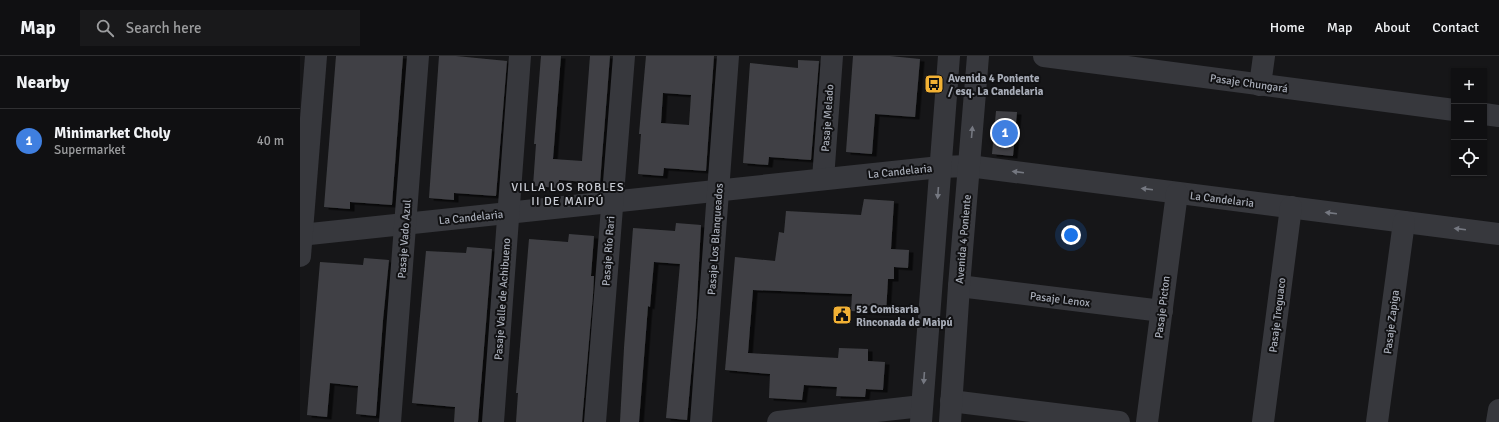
<!DOCTYPE html>
<html lang="en">
<head>
<meta charset="utf-8">
<style>
	body { margin:0; font-family:Signika,sans-serif; background:#19191b; color:#f1f3f6 }
	.controls { position:absolute; right:12px; top:12px; display:grid; overflow:hidden; border-radius:0px; box-shadow:0 1px 3px #0004 }
	.controls button { width:36px; height:36px; display:grid; place-items:center; padding:0; border:0; border-bottom:1px solid #303032; background:#101012; color:#f1f3f6; font:20px sans-serif }
	.you { position:absolute; left:771px; top:179px; width:14px; height:14px; margin:-10px; border:3px solid #fff; border-radius:50%; background:#1a73e8; box-shadow:0 0 0 6px #1a73e833 }
	.badge { display:grid; place-items:center; width:26px; height:26px; border-radius:50%; background:#f2b134; color:#fff; font-size:13px; font-weight:700 }
	.pin { position:absolute; translate:-50% -50%; border:2px solid #fff; box-shadow:0 1px 4px #0006 }
	.list { margin:0; padding:0; list-style:none }
	h2 { display:flex; justify-content:space-between; align-items:center; height:52px; margin:0; padding:0 16px; font-size:17px }
	h2 small { font-size:13px; font-weight:400; color:#9c9d9f }
	.list li { display:grid; grid-template-columns:26px 1fr auto; gap:12px; align-items:center; box-sizing:border-box; height:64px; padding:0 16px; border-top:1px solid #303032 }
	.list b { display:block; font-size:15px; white-space:nowrap }
	.list p { margin:0; font-size:13px; white-space:nowrap; color:#9c9d9f }
	.list em { font-size:13px; font-style:normal; color:#9c9d9f }
	.icon { flex:none; width:22px; height:22px; fill:none; stroke:currentColor; stroke-width:2; stroke-linecap:round; stroke-linejoin:round }
	.map { position:relative; flex:none; width:1199px; height:366px; overflow:hidden }
	header { display:flex; align-items:center; gap:24px; box-sizing:border-box; height:56px; padding:0 20px; background:#101012; border-bottom:1px solid #303032 }
	header strong { font-size:19px }
	nav { display:flex; gap:22px; margin-inline-start:auto; font-size:14px }
	.search { width:280px; height:36px; background:#19191b; display:flex; align-items:center; gap:10px; box-sizing:border-box; padding:0 14px; border-radius:0px; color:#9c9d9f; font-size:15px }
	main { display:flex }
	aside { flex:1; background:#101012 }
	.map>svg:first-child { display:block }
	.building { fill:#404145; fill-rule:evenodd; filter:url(#shadow) }
	.lines { fill:none; stroke-linecap:round; stroke-linejoin:round }
	.minor { stroke:#37383d; stroke-width:22 }
	.tertiary { stroke:#37383d; stroke-width:22 }
	.oneway { fill:#757881 }
	.labels { text-anchor:middle; stroke-width:4; stroke-linejoin:round; paint-order:stroke }
	.poi-label { font-size:11px; font-weight:bold; fill:#a8adb8; stroke:#111113; text-anchor:start }
	.street-label { font-size:11px; fill:#a8adb8; stroke:#111113 }
	.neighbourhood-label { font-size:12px; letter-spacing:1px; fill:#c9ccd4; stroke:#111113 }
</style>
</head>
<body>
<header>
<strong>Map</strong>
<div class="search"><svg class="icon" aria-label="search" viewBox="0 0 24 24"><circle cx="10" cy="10" r="6"/><path d="M15 15l6 6"/></svg>Search here</div>
<nav><a>Home</a><a>Map</a><a>About</a><a>Contact</a></nav>
</header>
<main>
<aside>
<h2>Nearby<small></small></h2>
<ul class="list">
<li><span class="badge" style="background:#3f7fe0">1</span><div><b>Minimarket Choly</b><p>Supermarket</p></div><em>40 m</em></li>
</ul>
</aside>
<div class="map">
<svg width="1199" height="366" viewBox="0 0 1199 366">
	<defs>
		<filter id="shadow"><feDropShadow dx="4.5" dy="2.5" stdDeviation="0" flood-color="#0009"/></filter>
	</defs>
	<rect width="100%" height="100%" fill="#161618"/>
	<g class="building">
		<path d="M36,0H103L92,149L50,146V153L24,151Z"/>
		<path d="M139,0H156L207,5L196,140L154,137V144L129,142Z"/>
		<path d="M241,0H261L253,103L282,105L290,0H310L300,127L259,124V132L233,130L236,88H234Z"/>
		<path d="M346,0H414L406,115L364,112L363,120L338,118L341,78H339ZM363,37L391,39L389,69L361,67Z"/>
		<path d="M553,0H590L620,3L615,61L575,58L572,98L546,96Z"/>
		<path d="M498,4L519,5L511,104L469,101L468,109L443,107L450,7L498,12Z"/>
		<path d="M696,55L717,56L713,100L692,98Z"/>
		<path d="M564,143L594,145L591,193L609,194L608,212L594,211V223H588L586,257L551,255L552,238L453,234L448,297L538,302L539,292L568,293V305L585,306L583,334L566,333L565,341L536,340L537,331L504,329L502,344L469,342L470,318L425,314L435,201L475,205L479,176L484,177L486,155L561,159Z"/>
		<path d="M376,167L401,169L396,264L387,364L366,362L380,208L354,206L350,251L348,250L339,366H320L324,292L333,172L375,175Z"/>
		<path d="M269,178L294,180L291,220H294L293,239L282,366H216L218,337H216L219,302L229,183L268,186Z"/>
		<path d="M167,191L192,193L178,366H154L155,351L112,347L126,195L166,197Z"/>
		<path d="M64,202L89,204L83,264L76,360L56,358L58,330L30,327L27,361L7,359L20,206L63,209Z"/>
	</g>
	<g class="lines">
		<g class="minor">
			<path d="M744,0L1154,54"/>
			<path d="M960,29L964,0"/>
			<path d="M1184,58L1199,60"/>
			<path d="M523,123L532,0"/>
			<path d="M0,179L640,111L669,110L1199,178"/>
			<path d="M0,200L16,0"/>
			<path d="M659,230L862,255"/>
			<path d="M651,345L819,366"/>
			<path d="M90,366L118,0"/>
			<path d="M193,366L220,0"/>
			<path d="M295,366L324,0"/>
			<path d="M401,366L428,0"/>
			<path d="M478,366L622,350"/>
			<path d="M847,366L877,137"/>
			<path d="M963,366L991,151"/>
			<path d="M1077,366L1104,166"/>
			<path d="M1197,366L1199,354"/>
		</g>
		<g class="tertiary">
			<path d="M621,366L649,0"/>
			<path d="M650,366L659,230L678,0"/>
		</g>
	</g>
	<defs><path id="oneway-solid" d="M-6-.8H1V-3.2L6.5 0L1 3.2V.8H-6Z"/></defs>
	<g class="oneway">
		<use href="#oneway-solid" transform="translate(672 76) rotate(-85)"/>
		<use href="#oneway-solid" transform="translate(718 116) rotate(-173)"/>
		<use href="#oneway-solid" transform="translate(847 133) rotate(-173)"/>
		<use href="#oneway-solid" transform="translate(638 137) rotate(94)"/>
		<use href="#oneway-solid" transform="translate(1031 157) rotate(-173)"/>
		<use href="#oneway-solid" transform="translate(1160 173) rotate(-173)"/>
		<use href="#oneway-solid" transform="translate(624 322) rotate(94)"/>
	</g>
	<defs>
		<symbol id="bus-square" viewBox="-11 -11 22 22"><rect x="-9" y="-9" width="18" height="18" rx="4" fill="#f2b134" stroke="#111113"/><path d="M-5-6H5V4H4V6H2V4H-2V6H-4V4H-5ZM-3.5-4V0h7V-4ZM-3.5 1.2v1.5H-2V1.2ZM2 1.2v1.5H3.5V1.2Z" fill="#111"/></symbol>
		<symbol id="civic-square" viewBox="-11 -11 22 22"><rect x="-9" y="-9" width="18" height="18" rx="4" fill="#f2b134" stroke="#111113"/><path d="M-.6-6.5H3V-4.5H.6V-3L4-1V1h2V6H-6V1h2V-1L-.6-3ZM-1.2 2.5V6h2.4V2.5Z" fill="#111"/></symbol>
	</defs>
	<g fill-rule="evenodd">
		<use href="#bus-square" x="623" y="17" width="22" height="22"/>
		<use href="#civic-square" x="531" y="248" width="22" height="22"/>
	</g>
	<g class="labels">
		<g class="poi-label">
			<text x="648" y="26">Avenida 4 Poniente<tspan x="648" dy="13">/ esq. La Candelaria</tspan></text>
			<text x="556" y="257">52 Comisaria<tspan x="556" dy="13">Rinconada de Maipú</tspan></text>
		</g>
		<g class="street-label">
			<text transform="translate(949 27) rotate(8)" y="4">Pasaje Chungará</text>
			<text transform="translate(527 62) rotate(-86)" y="4">Pasaje Melado</text>
			<text transform="translate(600 115) rotate(-6)" y="4">La Candelaria</text>
			<text transform="translate(922 143) rotate(7)" y="4">La Candelaria</text>
			<text transform="translate(171 161) rotate(-6)" y="4">La Candelaria</text>
			<text transform="translate(104 183) rotate(-86)" y="4">Pasaje Vado Azul</text>
			<text transform="translate(415 183) rotate(-86)" y="4">Pasaje Los Blanqueados</text>
			<text transform="translate(663 183) rotate(-85)" y="4">Avenida 4 Poniente</text>
			<text transform="translate(308 195) rotate(-86)" y="4">Pasaje Río Rari</text>
			<text transform="translate(202 243) rotate(-86)" y="4">Pasaje Valle de Achibueno</text>
			<text transform="translate(760 243) rotate(7)" y="4">Pasaje Lenox</text>
			<text transform="translate(862 251) rotate(-83)" y="4">Pasaje Picton</text>
			<text transform="translate(977 259) rotate(-83)" y="4">Pasaje Treguaco</text>
			<text transform="translate(1091 266) rotate(-83)" y="4">Pasaje Zapiga</text>
		</g>
		<g class="neighbourhood-label">
			<text x="268" y="135">VILLA LOS ROBLES<tspan x="268" dy="14">II DE MAIPÚ</tspan></text>
		</g>
	</g>
</svg>
<div class="controls">
<button>+</button>
<button>−</button>
<button><svg class="icon" aria-label="locate" viewBox="0 0 24 24"><circle cx="12" cy="12" r="6"/><path d="M12 2v4M12 18v4M2 12h4M18 12h4"/></svg></button>
</div>
<div class="you"></div>
<div class="pin badge" style="left:705px;top:77px;background:#3f7fe0">1</div>
</div>
</main>
</body>
</html>
